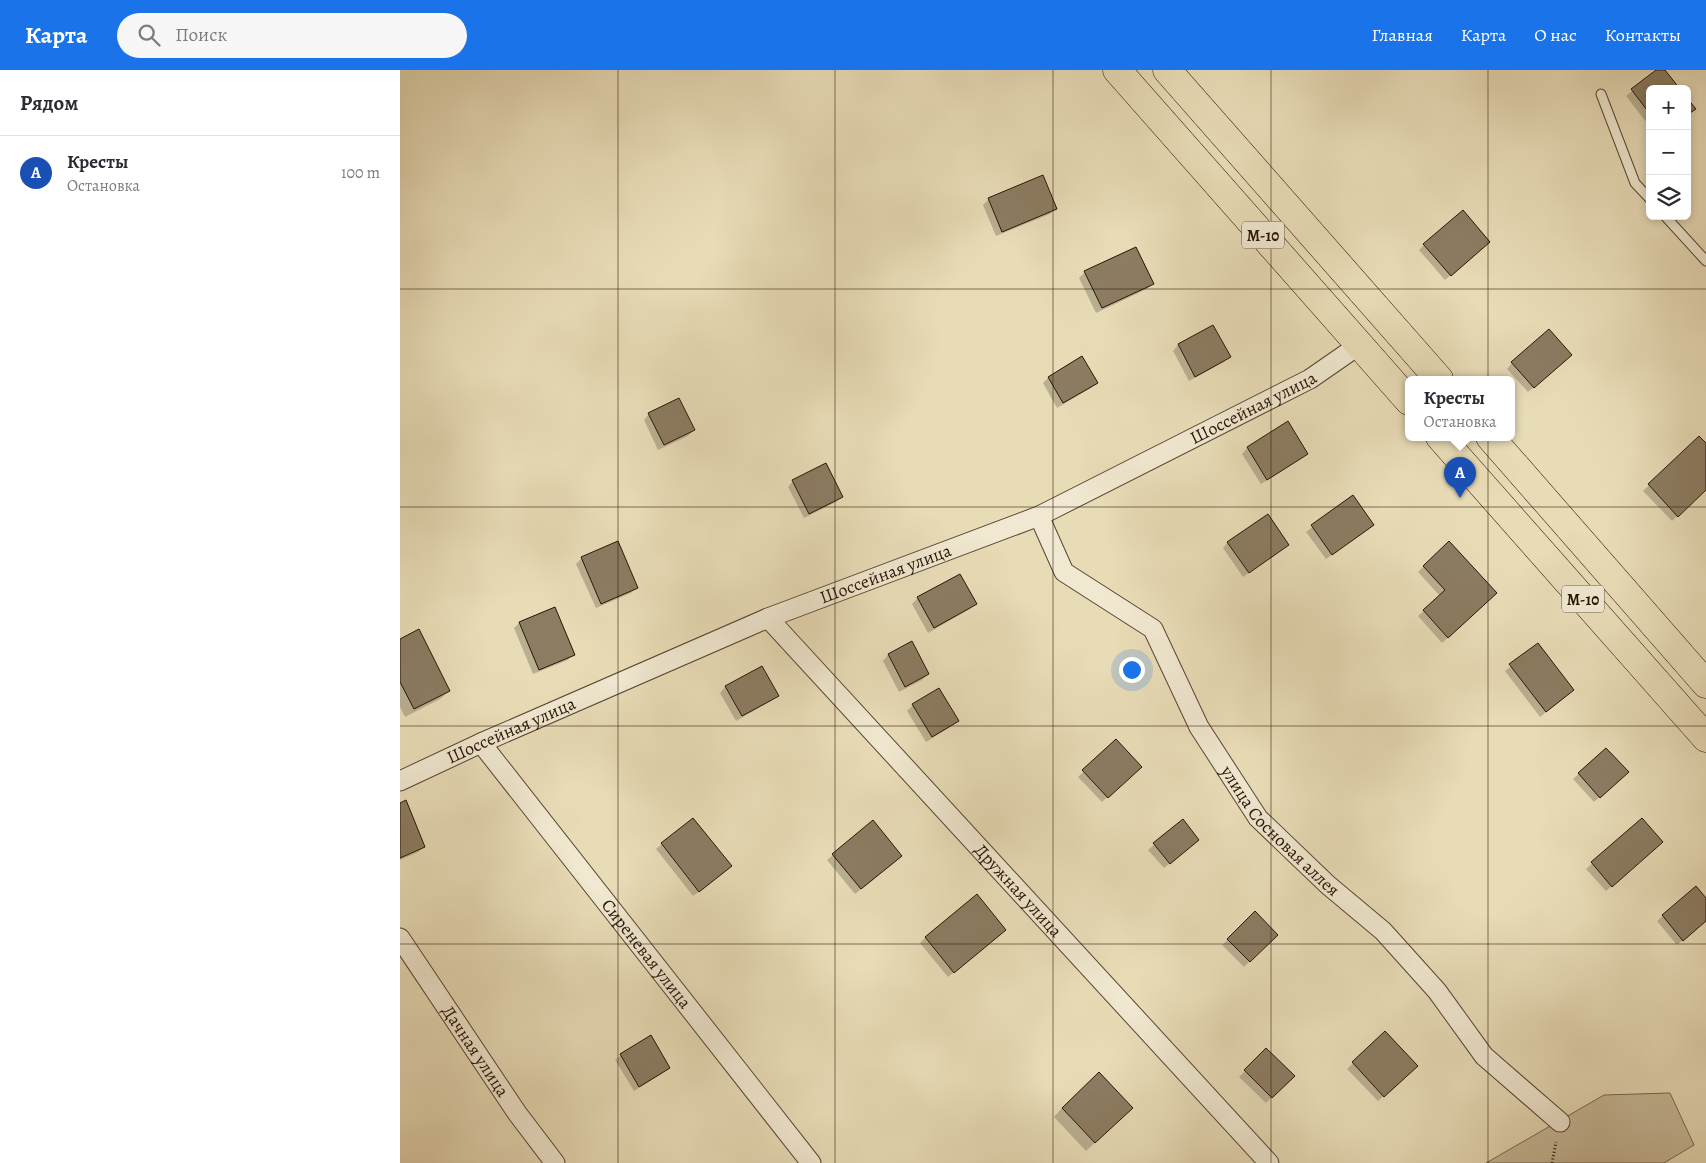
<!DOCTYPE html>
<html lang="ru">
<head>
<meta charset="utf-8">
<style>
	body { margin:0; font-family:Alegreya,serif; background:#f7f7f7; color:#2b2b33 }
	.controls { position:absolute; right:15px; top:15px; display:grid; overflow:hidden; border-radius:8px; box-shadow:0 2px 8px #0003 }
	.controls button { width:45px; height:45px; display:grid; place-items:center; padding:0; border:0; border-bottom:1px solid #e1e1e2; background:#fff; color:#2b2b33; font:25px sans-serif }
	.you { position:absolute; left:731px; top:599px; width:18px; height:18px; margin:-12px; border:4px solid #fff; border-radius:50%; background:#1a73e8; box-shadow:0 0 0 8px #1a73e833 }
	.badge { display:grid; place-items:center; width:32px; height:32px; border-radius:50%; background:#1a73e8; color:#fff; font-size:16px; font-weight:700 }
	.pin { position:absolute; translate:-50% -41px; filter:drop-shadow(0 1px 2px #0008) }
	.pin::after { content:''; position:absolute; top:26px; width:18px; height:15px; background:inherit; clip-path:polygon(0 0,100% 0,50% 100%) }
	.popup { position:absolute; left:1005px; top:306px; width:110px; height:65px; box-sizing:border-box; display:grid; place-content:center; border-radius:8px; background:#fff; filter:drop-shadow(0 1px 4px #0005); font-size:16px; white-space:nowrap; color:#7c7c81 }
	.popup b { font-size:19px; color:#2b2b33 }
	.popup::after { content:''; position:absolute; left:50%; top:100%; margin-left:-10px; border:10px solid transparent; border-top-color:#fff }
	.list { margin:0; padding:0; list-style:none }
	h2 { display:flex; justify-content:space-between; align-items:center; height:65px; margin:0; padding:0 20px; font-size:21px }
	h2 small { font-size:16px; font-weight:400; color:#7c7c81 }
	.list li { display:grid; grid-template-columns:32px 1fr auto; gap:15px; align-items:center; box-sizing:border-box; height:75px; padding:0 20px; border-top:1px solid #e1e1e2 }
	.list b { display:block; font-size:19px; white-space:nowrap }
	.list p { margin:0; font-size:16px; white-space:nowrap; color:#7c7c81 }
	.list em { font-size:16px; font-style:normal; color:#7c7c81 }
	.icon { flex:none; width:28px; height:28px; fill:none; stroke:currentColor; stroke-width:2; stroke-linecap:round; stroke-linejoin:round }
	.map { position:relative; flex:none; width:1306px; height:1093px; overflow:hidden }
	header { display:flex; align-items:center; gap:30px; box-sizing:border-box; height:70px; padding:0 25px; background:#1a73e8; color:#fff }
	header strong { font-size:24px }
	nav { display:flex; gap:28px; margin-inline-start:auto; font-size:18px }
	.search { width:350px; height:45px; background:#f7f7f7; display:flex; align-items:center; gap:12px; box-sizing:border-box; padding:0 18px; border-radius:28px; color:#7c7c81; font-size:19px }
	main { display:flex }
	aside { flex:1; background:#fff }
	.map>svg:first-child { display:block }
	.green { fill:#c7ba99; stroke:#786750 }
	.shadow { fill:#0003 }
	.building { fill:#8c7c62; stroke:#281406 }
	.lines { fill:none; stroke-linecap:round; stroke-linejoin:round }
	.lane-casing { stroke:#584632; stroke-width:11 }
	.street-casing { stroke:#584632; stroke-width:21 }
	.highway-casing { stroke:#281406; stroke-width:29 }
	.path { stroke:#281406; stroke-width:3; stroke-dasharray:1 2.5; stroke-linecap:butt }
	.lane { stroke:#f0e8d0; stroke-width:9 }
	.street { stroke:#f0e8d0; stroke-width:19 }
	.highway { stroke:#e8dcb7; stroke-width:28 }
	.grid { fill:none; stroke:#281406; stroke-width:1; stroke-opacity:0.55 }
	.labels { text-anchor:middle; stroke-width:4; stroke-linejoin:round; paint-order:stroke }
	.shield { fill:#f0e8d0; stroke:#645443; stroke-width:1 }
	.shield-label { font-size:16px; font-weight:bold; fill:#281406 }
	.street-label { font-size:18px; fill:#281406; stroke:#f0e8d0 }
</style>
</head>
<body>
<header>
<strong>Карта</strong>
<div class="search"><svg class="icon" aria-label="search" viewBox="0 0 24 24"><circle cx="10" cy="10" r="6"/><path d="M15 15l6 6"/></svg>Поиск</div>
<nav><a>Главная</a><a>Карта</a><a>О нас</a><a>Контакты</a></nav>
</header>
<main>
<aside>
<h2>Рядом<small></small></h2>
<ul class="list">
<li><span class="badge" style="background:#1a4fb4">A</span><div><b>Кресты</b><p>Остановка</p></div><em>100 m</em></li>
</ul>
</aside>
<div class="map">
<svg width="1306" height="1093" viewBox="0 0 1306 1093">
	<rect width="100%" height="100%" fill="#e8dcb7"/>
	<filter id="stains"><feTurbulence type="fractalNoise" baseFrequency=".004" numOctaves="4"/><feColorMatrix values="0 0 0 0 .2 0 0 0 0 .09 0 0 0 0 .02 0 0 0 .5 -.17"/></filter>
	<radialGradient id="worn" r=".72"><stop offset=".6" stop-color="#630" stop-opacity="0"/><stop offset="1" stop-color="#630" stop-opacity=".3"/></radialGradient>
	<path class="green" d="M1270,1023L1294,1075L1264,1093H1086L1204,1025Z"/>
	<g class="shadow">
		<path d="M1258,0H1264L1250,19V57L1226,26Z"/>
		<path d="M589,129L655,138L650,144L596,166L583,135Z"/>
		<path d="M1024,175L1083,177L1045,210L1019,180Z"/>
		<path d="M685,202L752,214L747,219L696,243L679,208Z"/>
		<path d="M813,257L829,287L824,292L789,311L773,281L778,275Z"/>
		<path d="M1165,291L1128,322L1107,299L1112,293Z"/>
		<path d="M648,308L696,313L691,318L657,338L643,313Z"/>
		<path d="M249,344L294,360L288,366L258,380L244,350Z"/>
		<path d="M887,353L907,384L901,389L861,414L842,384L847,378Z"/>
		<path d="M1299,368L1306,375V419L1272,451L1243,421Z"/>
		<path d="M393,411L442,426L436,432L404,448L388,417Z"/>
		<path d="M952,427L967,460L926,489L906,462Z"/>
		<path d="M828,472L888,475L843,507L823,478Z"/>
		<path d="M182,488L237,517L231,523L196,538L176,494Z"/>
		<path d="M1024,496L1090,529L1042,573L1018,546L1040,526L1018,502Z"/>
		<path d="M560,506L575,534L570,539L528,563L512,534L518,528Z"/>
		<path d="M119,553L173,584L168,590L133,604L114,558Z"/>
		<path d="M0,570L49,621L40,629L5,647L0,637Z"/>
		<path d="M511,573L528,604L522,610L499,622L483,591L488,585Z"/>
		<path d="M1138,575L1173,620L1140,647L1105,601Z"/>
		<path d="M361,597L377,625L371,631L336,651L320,623L325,617Z"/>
		<path d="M539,619L558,651L552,656L526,672L507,641L513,635Z"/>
		<path d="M716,671L740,697L702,732L678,707Z"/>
		<path d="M1206,679L1222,708L1194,732L1173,709Z"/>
		<path d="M0,734L24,777L18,782L0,790Z"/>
		<path d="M1242,749L1256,777L1206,821L1186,799Z"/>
		<path d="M782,751L792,775L764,798L748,780Z"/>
		<path d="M473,752L495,792L455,824L427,790Z"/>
		<path d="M262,774L325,802L293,826L256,779Z"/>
		<path d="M1306,830V851L1277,875L1257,851L1263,846Z"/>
		<path d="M855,843L876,865L844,897L822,875Z"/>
		<path d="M605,860L548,907L520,873L525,868Z"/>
		<path d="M985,962L1011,1001L978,1031L947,999Z"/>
		<path d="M866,980L893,1006L866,1033L839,1007Z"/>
		<path d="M221,985L269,998L263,1003L234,1021L215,990Z"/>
		<path d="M662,1038L722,1047L686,1081L654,1047Z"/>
	</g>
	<g class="building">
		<path d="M1256,0H1265L1280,19H1250V44L1231,19Z"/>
		<path d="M1287,28L1296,39L1287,45Z"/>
		<path d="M643,105L657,139L602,162L588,128Z"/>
		<path d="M1063,140L1090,172L1051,206L1023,174Z"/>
		<path d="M736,177L754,214L702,238L684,201Z"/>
		<path d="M813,255L831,287L795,307L778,274Z"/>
		<path d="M1149,259L1172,285L1134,318L1111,292Z"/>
		<path d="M682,286L698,313L663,333L648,307Z"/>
		<path d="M279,328L295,360L264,375L248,343Z"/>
		<path d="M888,351L908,384L867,410L847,377Z"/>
		<path d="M1299,366L1306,373V420L1278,447L1248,414Z"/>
		<path d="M426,393L443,427L409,444L392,410Z"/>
		<path d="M953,425L974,455L932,485L911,455Z"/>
		<path d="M868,444L889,475L849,503L827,472Z"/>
		<path d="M218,471L238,518L201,534L181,487Z"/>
		<path d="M1049,471L1097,523L1048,568L1023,540L1045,520L1023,496Z"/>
		<path d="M560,504L577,534L534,558L517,527Z"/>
		<path d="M155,537L175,585L139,600L119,552Z"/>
		<path d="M19,559L50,621L14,639L0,612V569Z"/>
		<path d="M512,571L529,604L505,617L488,584Z"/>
		<path d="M1138,573L1174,620L1146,642L1109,594Z"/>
		<path d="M362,596L379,626L342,646L325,616Z"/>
		<path d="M539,618L559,651L532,667L512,634Z"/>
		<path d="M716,669L742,697L708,728L682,700Z"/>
		<path d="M1206,678L1229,702L1200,728L1178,703Z"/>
		<path d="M6,730L25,777L0,788V733Z"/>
		<path d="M293,748L332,796L299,822L261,773Z"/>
		<path d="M1242,748L1263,772L1212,817L1191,792Z"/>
		<path d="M783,749L799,770L770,794L753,773Z"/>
		<path d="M473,750L502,786L461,819L432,784Z"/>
		<path d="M1296,816L1306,828V851L1283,871L1262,845Z"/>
		<path d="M577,824L606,860L554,903L525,867Z"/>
		<path d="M855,841L878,865L850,892L827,869Z"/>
		<path d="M985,961L1018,996L984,1027L952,992Z"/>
		<path d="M251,965L270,998L239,1017L220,984Z"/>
		<path d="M866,978L895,1006L872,1028L844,1000Z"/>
		<path d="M699,1002L733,1038L695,1073L662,1038Z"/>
	</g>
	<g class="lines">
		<defs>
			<g id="lane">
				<path d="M1201,24L1235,113L1250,129"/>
				<path d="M1265,146L1306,191"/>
			</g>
			<g id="street">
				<path id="s1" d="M639,446L664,502L753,559L799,657L858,748L928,815L983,861L1037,921L1084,986L1160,1052"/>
				<path id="s2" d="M368,548L869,1093"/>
				<path id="s3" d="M81,673L411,1093"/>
				<path id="s4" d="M0,711L81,673L368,548L639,446L910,309L959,275"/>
				<path id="s5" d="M0,868L117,1043L155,1093"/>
			</g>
			<g id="highway">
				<path d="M717,0L1009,331"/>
				<path d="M767,0L1039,309"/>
				<path d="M1040,367L1306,668"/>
				<path d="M1090,367L1306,614"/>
			</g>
		</defs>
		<use href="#lane" class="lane-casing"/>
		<use href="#street" class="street-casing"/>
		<use href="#highway" class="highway-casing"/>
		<path class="path" d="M1152,1093L1156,1072"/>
		<use href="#lane" class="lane"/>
		<use href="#street" class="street"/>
		<use href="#highway" class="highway"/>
	</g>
	<path class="grid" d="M218,0V1093M435,0V1093M653,0V1093M871,0V1093M1088,0V1093M0,219H1306M0,437H1306M0,656H1306M0,874H1306"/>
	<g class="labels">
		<g class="shield">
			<rect x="842" y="151.5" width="42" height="27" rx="4"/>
			<rect x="1162" y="515.5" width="42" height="27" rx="4"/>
		</g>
		<g class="shield-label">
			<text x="863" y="171">М-10</text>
			<text x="1183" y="535">М-10</text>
		</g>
		<g class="street-label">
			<text dy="6" stroke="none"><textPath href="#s4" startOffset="932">Шоссейная улица</textPath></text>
			<text dy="6" stroke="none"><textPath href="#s4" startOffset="528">Шоссейная улица</textPath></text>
			<text dy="6" stroke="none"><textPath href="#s4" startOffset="122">Шоссейная улица</textPath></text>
			<text dy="6" stroke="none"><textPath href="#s1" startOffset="408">улица Сосновая аллея</textPath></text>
			<text dy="6" stroke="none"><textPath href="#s2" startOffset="370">Дружная улица</textPath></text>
			<text dy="6" stroke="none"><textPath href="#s3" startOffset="268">Сиреневая улица</textPath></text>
			<text dy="6" stroke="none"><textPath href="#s5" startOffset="136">Дачная улица</textPath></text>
		</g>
	</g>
	<rect width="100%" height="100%" filter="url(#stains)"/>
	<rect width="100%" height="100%" fill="url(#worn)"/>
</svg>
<div class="controls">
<button>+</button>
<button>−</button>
<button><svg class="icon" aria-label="layers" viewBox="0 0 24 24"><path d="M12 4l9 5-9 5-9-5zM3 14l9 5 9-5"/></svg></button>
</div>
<div class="you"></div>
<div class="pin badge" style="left:1060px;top:428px;background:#1a4fb4">A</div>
<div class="popup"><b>Кресты</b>Остановка</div>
</div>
</main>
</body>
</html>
